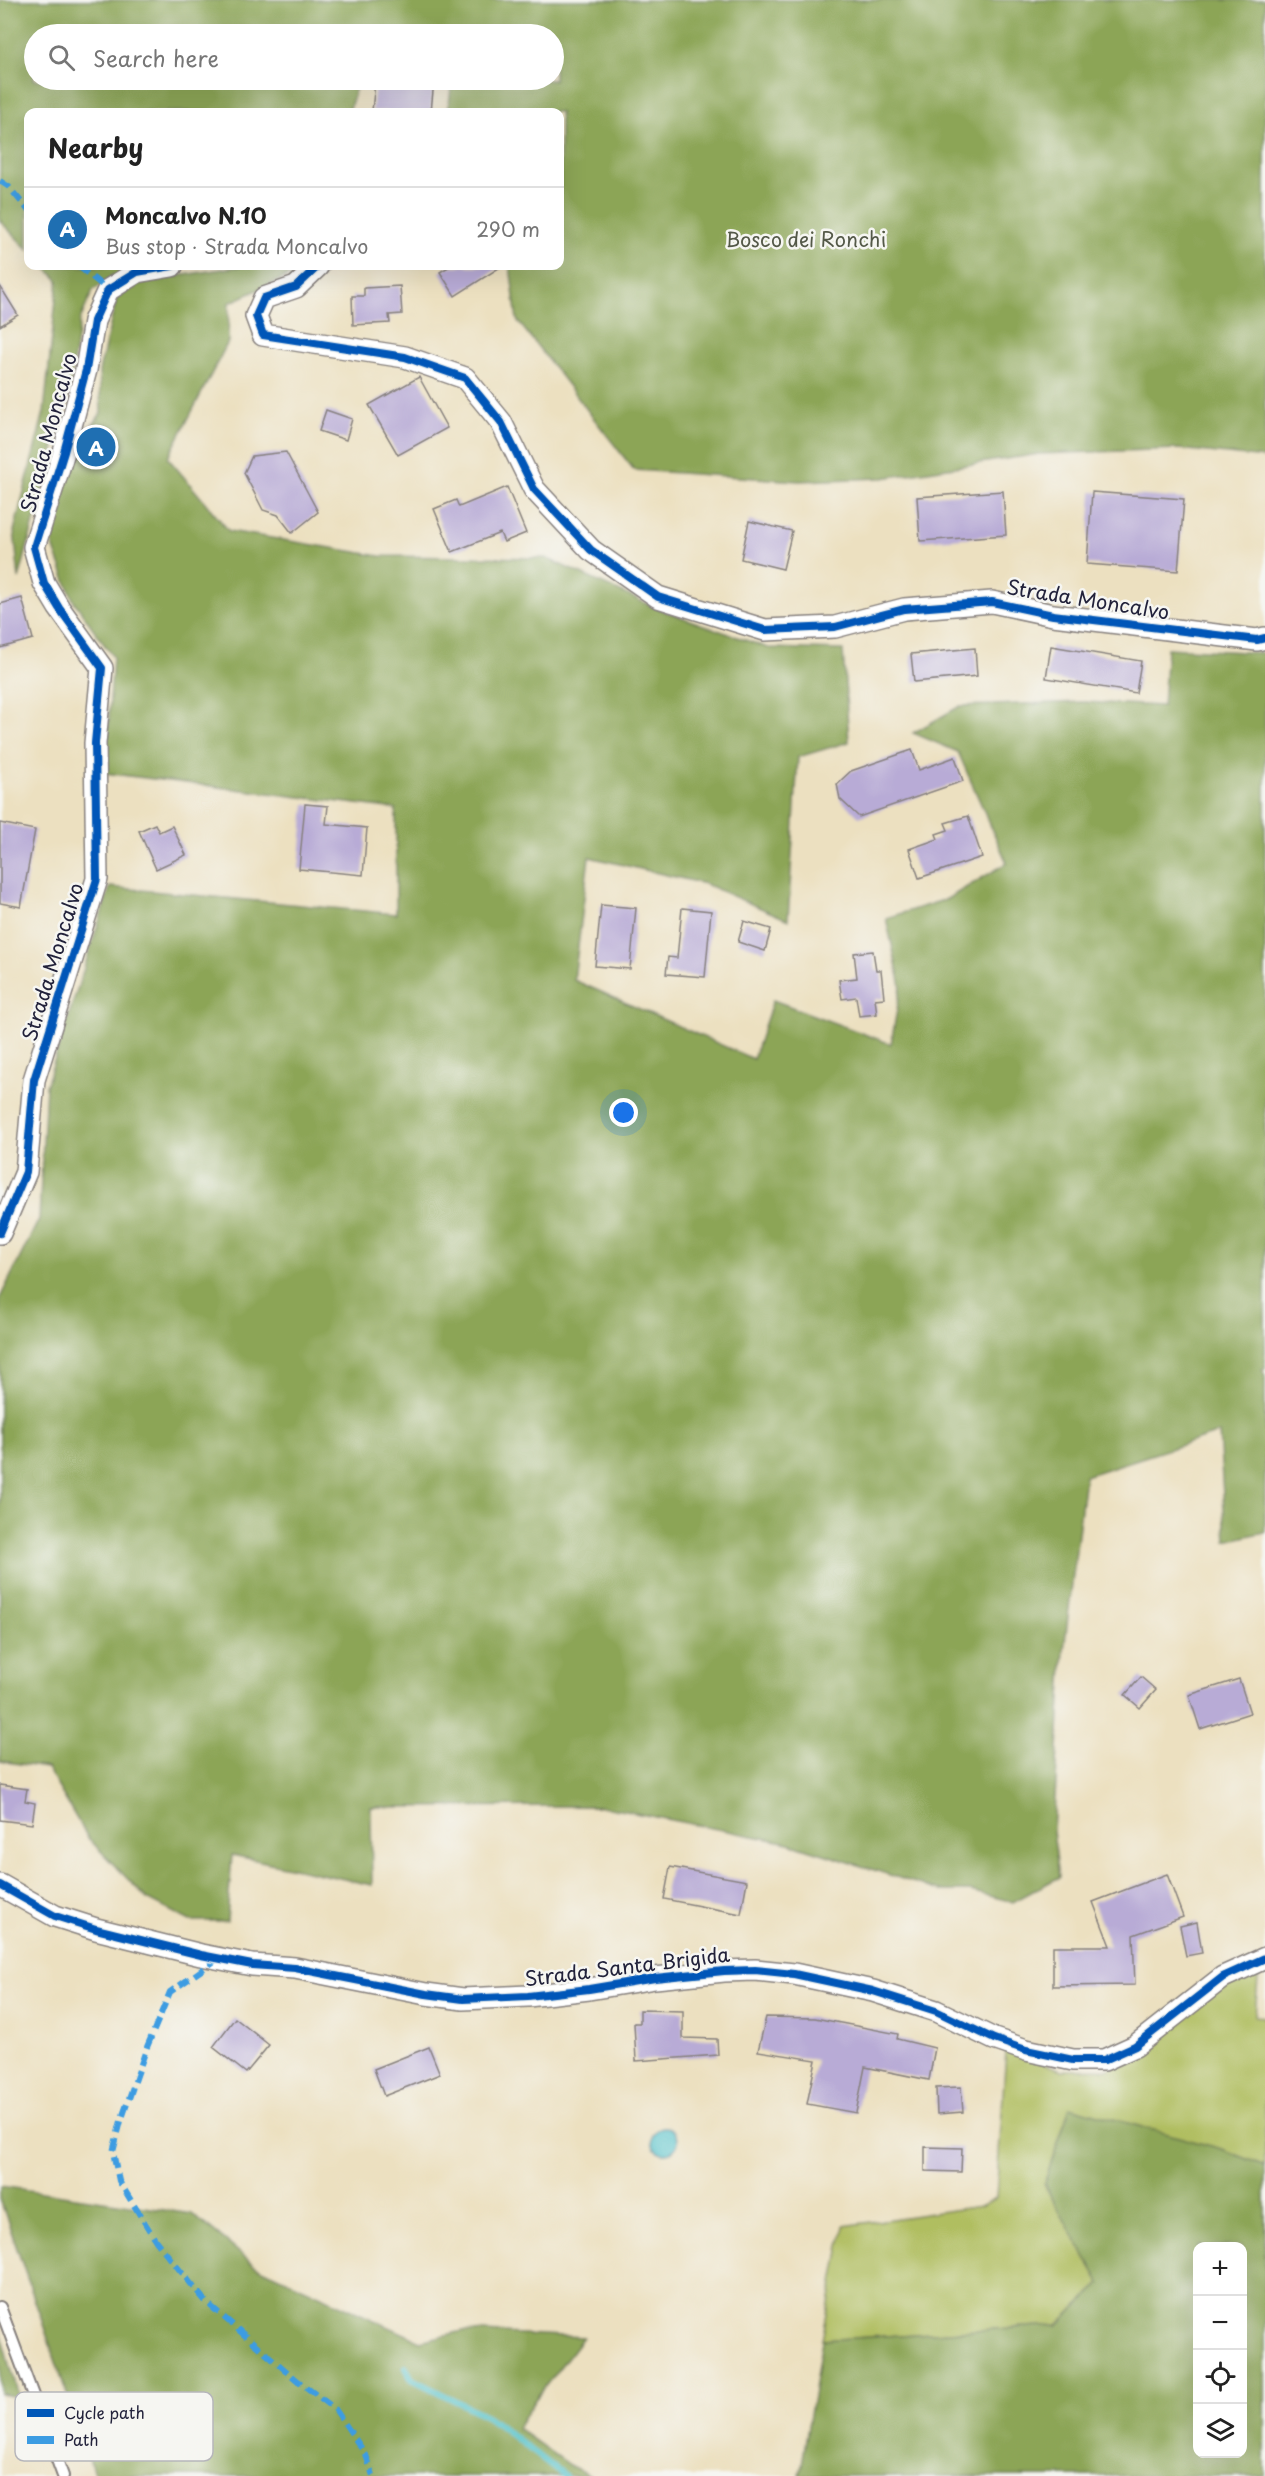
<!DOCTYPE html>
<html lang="en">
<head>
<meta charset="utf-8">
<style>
	body { margin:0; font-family:"Playpen Sans",sans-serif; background:#f2f2f2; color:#222 }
	.controls { position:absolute; right:18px; bottom:18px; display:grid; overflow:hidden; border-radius:12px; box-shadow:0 6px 24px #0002 }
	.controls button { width:54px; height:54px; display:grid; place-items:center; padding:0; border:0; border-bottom:2px solid #e0e0e0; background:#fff; color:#222; font:30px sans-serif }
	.you { position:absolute; left:624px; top:1113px; width:21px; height:21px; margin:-15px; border:4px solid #fff; border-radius:50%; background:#1a73e8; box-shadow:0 0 0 9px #1a73e833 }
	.badge { display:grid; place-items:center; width:39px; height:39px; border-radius:50%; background:#1f6fb2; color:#fff; font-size:20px; font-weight:700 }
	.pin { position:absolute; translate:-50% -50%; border:3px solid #fff; box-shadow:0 2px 6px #0006 }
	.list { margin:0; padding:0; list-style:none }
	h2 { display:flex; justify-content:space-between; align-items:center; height:78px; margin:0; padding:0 24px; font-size:26px }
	h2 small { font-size:20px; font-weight:400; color:#767676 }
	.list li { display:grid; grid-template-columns:39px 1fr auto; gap:18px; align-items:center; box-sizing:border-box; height:84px; padding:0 24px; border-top:2px solid #e0e0e0 }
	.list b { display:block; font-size:22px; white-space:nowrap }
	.list p { margin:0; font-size:20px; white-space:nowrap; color:#767676 }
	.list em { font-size:20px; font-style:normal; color:#767676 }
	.icon { flex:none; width:33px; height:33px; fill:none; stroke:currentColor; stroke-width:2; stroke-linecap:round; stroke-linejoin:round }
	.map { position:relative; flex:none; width:1265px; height:2476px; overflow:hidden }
	.search { position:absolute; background:#fff; box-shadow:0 6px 24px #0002; left:24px; top:24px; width:540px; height:66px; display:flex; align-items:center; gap:15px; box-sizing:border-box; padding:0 21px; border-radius:33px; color:#767676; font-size:22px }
	.panel { position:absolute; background:#fff; box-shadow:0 6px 24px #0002; left:24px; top:108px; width:540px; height:162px; border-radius:12px }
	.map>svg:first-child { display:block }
	.green { fill:#b0be60; stroke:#69704e; stroke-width:1.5 }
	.forest { fill:#8ca556; stroke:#576448; stroke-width:1.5; fill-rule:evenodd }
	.water { fill:#55c3cb; stroke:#3c7283; stroke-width:1.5 }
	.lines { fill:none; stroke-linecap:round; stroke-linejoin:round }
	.stream { stroke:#55c3cb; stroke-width:6 }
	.building { fill:#b8abd6 }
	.lane-casing { stroke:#87817e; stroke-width:14 }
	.street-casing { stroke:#87817e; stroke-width:24 }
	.lane { stroke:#fff; stroke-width:10 }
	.street { stroke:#fff; stroke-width:21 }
	.quiet { stroke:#3c9ce2; stroke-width:6; stroke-dasharray:12 6; stroke-linecap:butt }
	.cycleway-casing { stroke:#f6f6f2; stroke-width:11 }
	.cycleway { stroke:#0057b8; stroke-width:8 }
	.labels { text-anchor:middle; stroke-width:5; stroke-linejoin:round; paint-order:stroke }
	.park-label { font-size:20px; fill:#545948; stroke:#f6f6f2 }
	.street-label { font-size:20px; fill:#22223b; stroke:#f6f6f2 }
	.key { fill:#f6f6f2; stroke:#b6b6bb; stroke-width:1.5 }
	.key-label { font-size:16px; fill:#22223b }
</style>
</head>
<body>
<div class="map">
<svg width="1265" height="2476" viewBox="0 0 1265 2476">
	<rect width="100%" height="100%" fill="#f6f6f2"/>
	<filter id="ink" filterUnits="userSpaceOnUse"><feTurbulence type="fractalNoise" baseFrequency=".0167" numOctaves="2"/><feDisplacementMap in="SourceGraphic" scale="12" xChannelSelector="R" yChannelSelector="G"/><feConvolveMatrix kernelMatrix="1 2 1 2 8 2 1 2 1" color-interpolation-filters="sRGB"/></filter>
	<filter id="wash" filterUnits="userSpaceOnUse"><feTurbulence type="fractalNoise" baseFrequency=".008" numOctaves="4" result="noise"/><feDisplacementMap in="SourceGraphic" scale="24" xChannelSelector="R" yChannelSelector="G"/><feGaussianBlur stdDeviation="1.35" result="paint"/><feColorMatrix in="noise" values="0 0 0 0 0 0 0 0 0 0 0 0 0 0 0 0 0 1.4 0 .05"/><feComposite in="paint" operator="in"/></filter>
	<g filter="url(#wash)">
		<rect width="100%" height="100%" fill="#ece0c0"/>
		<path class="green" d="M1259,1967L1255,2016L1265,2017V2166L1222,2149L1044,2184L1101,2284L1057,2325L822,2340L844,2226L980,2206L996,2198L1006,2051L1062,2070L1109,2069L1228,1982Z"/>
		<g class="forest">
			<path d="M0,0H1265V458L1179,449L1039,454L883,478L799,481L634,470L517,320L510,266H560V112H448L452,80H554V34H34V80H358L349,112H28V250L0,221Z"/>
			<path d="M44,266H130L93,290L80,320L69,390L19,579L14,531L44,412L58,280Z"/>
			<path d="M242,266H297L299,271L229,303L228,342L168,458L229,531L380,556L546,558L656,608L768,648L843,650L849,742L798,757L788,920L705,884L589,857L574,980L753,1059L773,1000L891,1044L901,986L886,918L947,899L1007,863L958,752L913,733L960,706L1085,702L1163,706L1167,648L1265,653V1369H1262L1265,1376V1532L1226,1541L1219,1433L1085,1476L1064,1650L1053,1831L1059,1877L1013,1902L970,1891H940L789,1843L599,1806L371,1807L372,1885L232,1855L227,1921H190L147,1899L88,1838L47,1768L0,1761V1298L39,1219L46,1086L110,887L396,914V809L105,773L113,657L73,600L52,543L73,456L101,413L99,371L117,297L144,281Z"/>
			<path d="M1070,2107L1222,2149L1265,2166V2476H800L822,2340L1057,2325L1101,2284L1044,2184ZM1242,2246V2454H1198V2246Z"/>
			<path d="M0,2186L192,2214L256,2266L420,2341L463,2331L583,2337L534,2401L517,2428L569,2465L591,2476H95L0,2199Z"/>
			<path d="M0,2328L19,2397L0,2394Z"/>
		</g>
		<circle class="water" cx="665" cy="2140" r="13"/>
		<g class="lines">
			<path class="stream" d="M406,2368L412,2379L488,2417L565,2476"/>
		</g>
		<g id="blocks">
			<g class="building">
				<path d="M383,80H434L431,112L372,111L375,82L382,83Z"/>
				<path d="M450,266H502L455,296L440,272Z"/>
				<path d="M0,286L18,315L0,326Z"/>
				<path d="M400,286L402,314L389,315L390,323L353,325L352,296H364V288Z"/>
				<path d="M419,377L447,428L398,455L369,405Z"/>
				<path d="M326,410L352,419L346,440L319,431Z"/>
				<path d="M286,452L318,512L292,533L278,515L263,510L244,473L252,456Z"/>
				<path d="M507,487L526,533L504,542L500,533L452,552L434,509L456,500L459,507Z"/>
				<path d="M1003,491L1006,535L920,541L917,497Z"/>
				<path d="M1092,492L1184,499L1178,571L1087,564Z"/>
				<path d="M749,521L792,531L783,569L741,559Z"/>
				<path d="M22,598L33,639L0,648V604Z"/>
				<path d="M1051,646L1141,661L1136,693L1046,678Z"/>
				<path d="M975,648L977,676L914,682L911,654Z"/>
				<path d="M912,750L919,770L955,757L963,781L859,817L840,799L837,784L851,771Z"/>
				<path d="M305,804L328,806L326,824L367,828L363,875L299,869Z"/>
				<path d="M968,816L982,857L919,878L909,849L938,839L936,834L948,830L945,823Z"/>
				<path d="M0,823L35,830L21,907L0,903Z"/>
				<path d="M155,824L159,832L172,826L186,855L156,869L139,831Z"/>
				<path d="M601,905L636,908L630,969L595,966Z"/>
				<path d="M682,908L711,911L705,977L666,974L668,957L677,958Z"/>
				<path d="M744,921L771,929L765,951L738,942Z"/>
				<path d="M873,951L876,970H881L884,998L875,999L877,1014L859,1016L856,997L842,999L839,980L857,978L854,953Z"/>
				<path d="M1141,1677L1156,1690L1140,1708L1125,1695Z"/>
				<path d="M1239,1679L1250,1713L1200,1729L1189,1695Z"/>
				<path d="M0,1785L27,1789L25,1801L35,1803L32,1824L0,1820Z"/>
				<path d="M670,1867L747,1881L741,1914L664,1899Z"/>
				<path d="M1167,1874L1183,1917L1133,1935L1135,1985L1053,1986V1946H1110L1093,1902Z"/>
				<path d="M1197,1922L1202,1953L1186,1956L1180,1926Z"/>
				<path d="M640,2010L683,2011V2038L717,2039L718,2055L636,2061L634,2023H640Z"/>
				<path d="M766,2017L815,2018L898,2034L897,2039L935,2048L929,2080L865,2067L856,2113L807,2104L816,2060L758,2051Z"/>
				<path d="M235,2018L269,2045L246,2073L213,2047Z"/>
				<path d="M429,2047L440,2074L384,2096L374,2069Z"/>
				<path d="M961,2087L963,2112L937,2114L936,2088Z"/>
				<path d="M925,2147L962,2148L961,2172L925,2171Z"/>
			</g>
		</g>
	</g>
	<g filter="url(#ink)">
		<use href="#blocks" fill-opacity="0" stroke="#87817e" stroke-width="1.5"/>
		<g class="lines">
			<defs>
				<path id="lane" d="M0,2307L63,2476"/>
				<g id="street">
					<path d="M318,266L296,287L264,298L256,316L263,335L405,357L465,378L501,422L534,489L591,550L658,597L765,630L835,627L904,609L992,602L1053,615L1257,640L1265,638"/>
					<path d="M0,1233L26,1172L34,1080L97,879L95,743L102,668L59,608L44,583L34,547L64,452L86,370L94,321L108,290L137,272L172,266"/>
					<path d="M0,1885L55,1916L96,1929L201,1955L252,1965L295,1968L426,1994L463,1999L528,1996L589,1989L655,1978L724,1971L755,1970L794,1974L873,1991L936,2011L994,2039L1026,2050L1073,2060H1104L1135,2046L1223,1977L1265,1958"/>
				</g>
			</defs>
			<use href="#lane" class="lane-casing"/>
			<use href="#street" class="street-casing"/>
			<use href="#lane" class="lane"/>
			<use href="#street" class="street"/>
			<g class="quiet">
				<path d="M0,181L9,187L28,210"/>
				<path d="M78,266L108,290"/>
				<path d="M219,1958L170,1992L147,2047L121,2121L113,2152L119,2181L156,2241L206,2302L298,2381L335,2409L366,2455L373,2476"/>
			</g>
			<defs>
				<g id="cycleway">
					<path d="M318,266L296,287L264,298L256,316L263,335L405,357L465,378L501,422L534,489L591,550L658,597L765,630L835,627L904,609L992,602L1053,615L1257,640L1265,638"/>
					<path d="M0,1233L26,1172L34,1080L97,879L95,743L102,668L59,608L44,583L34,547L64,452L86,370L94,321L108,290L137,272L172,266"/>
					<path d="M0,1885L55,1916L96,1929L201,1955L252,1965L295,1968L426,1994L463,1999L528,1996L589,1989L655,1978L724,1971L755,1970L794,1974L873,1991L936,2011L994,2039L1026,2050L1073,2060H1104L1135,2046L1223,1977L1265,1958"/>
				</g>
			</defs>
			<use href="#cycleway" class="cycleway-casing"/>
			<use href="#cycleway" class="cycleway"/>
		</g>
	</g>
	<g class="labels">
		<g class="park-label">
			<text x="806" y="247">Bosco dei Ronchi</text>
		</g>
		<g class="street-label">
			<text transform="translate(49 433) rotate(-75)" y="7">Strada Moncalvo</text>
			<text transform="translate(1088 600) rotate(9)" y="7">Strada Moncalvo</text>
			<text transform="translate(53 962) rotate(-73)" y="7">Strada Moncalvo</text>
			<text transform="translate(627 1967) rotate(-7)" y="7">Strada Santa Brigida</text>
		</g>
	</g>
	<rect x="15" y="2392" width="198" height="69" rx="9" class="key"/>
	<rect x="27" y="2409" width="27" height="8" fill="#0057b8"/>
	<rect x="27" y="2436" width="27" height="8" fill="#3c9ce2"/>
	<g class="key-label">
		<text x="64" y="2419">Cycle path</text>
		<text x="64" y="2446">Path</text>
	</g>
</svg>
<div class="controls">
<button>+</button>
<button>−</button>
<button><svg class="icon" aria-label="locate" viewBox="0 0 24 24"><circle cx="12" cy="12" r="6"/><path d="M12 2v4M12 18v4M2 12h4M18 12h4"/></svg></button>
<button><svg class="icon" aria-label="layers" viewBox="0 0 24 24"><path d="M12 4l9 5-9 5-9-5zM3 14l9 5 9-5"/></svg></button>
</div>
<div class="you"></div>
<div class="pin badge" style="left:96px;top:447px">A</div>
<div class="search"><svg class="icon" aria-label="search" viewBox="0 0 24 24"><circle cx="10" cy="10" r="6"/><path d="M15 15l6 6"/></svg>Search here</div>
<section class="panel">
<h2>Nearby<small></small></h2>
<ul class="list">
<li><span class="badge">A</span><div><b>Moncalvo N.10</b><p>Bus stop · Strada Moncalvo</p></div><em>290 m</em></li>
</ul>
</section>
</div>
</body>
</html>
